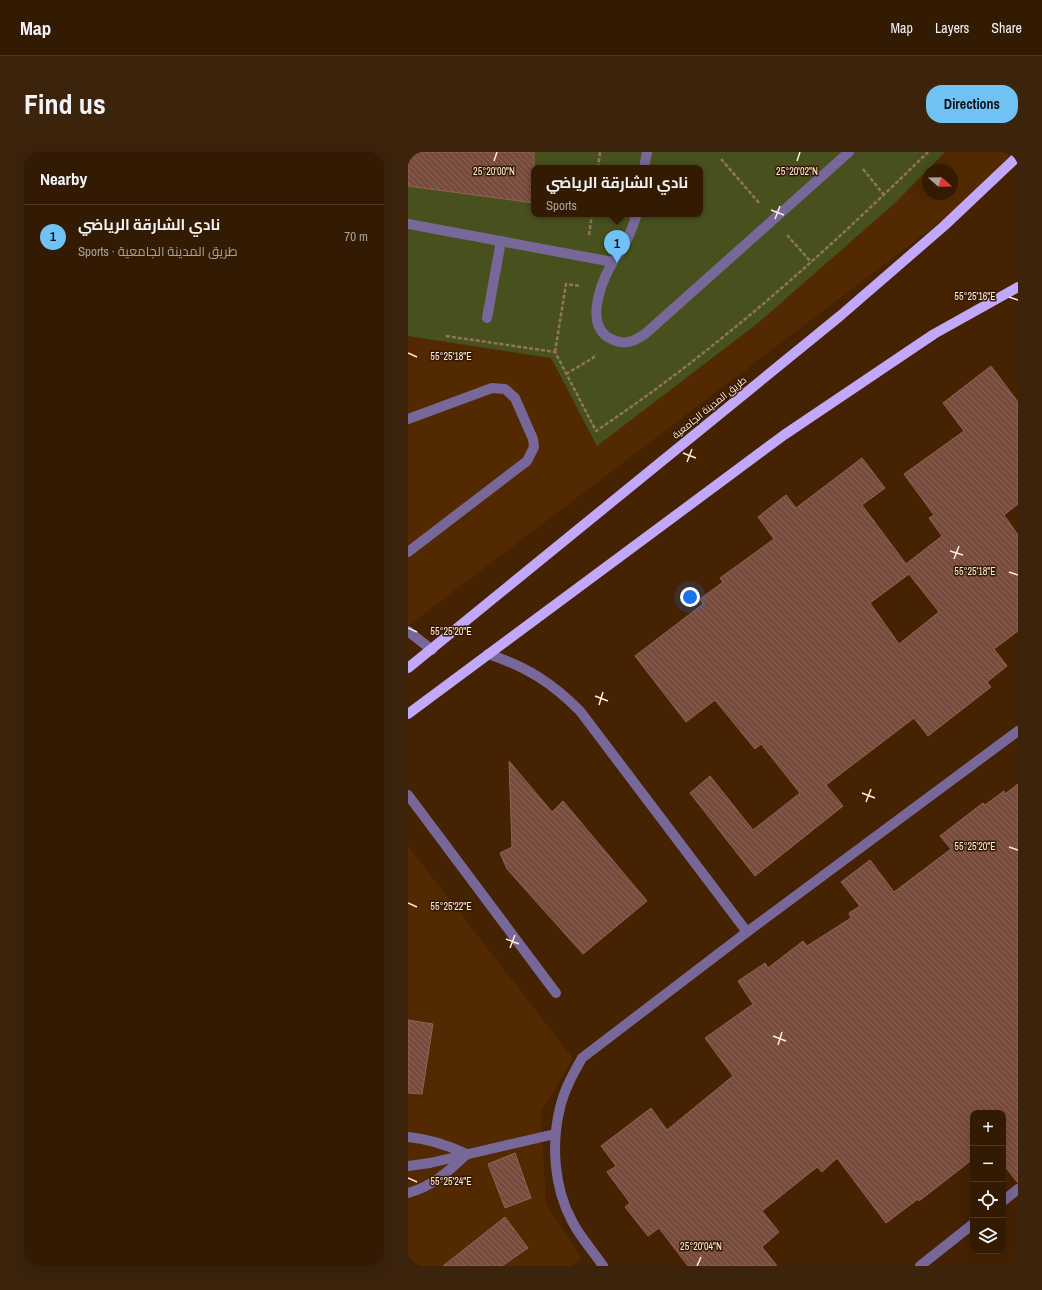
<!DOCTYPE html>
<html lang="en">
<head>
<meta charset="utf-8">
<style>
	body { margin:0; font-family:"Archivo Narrow",Cairo,sans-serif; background:#3b230c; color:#f1f3f6 }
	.controls { position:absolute; right:12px; bottom:12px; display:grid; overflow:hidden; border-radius:8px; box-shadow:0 4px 16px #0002 }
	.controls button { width:36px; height:36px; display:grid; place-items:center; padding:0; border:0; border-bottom:1px solid #4e3824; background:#331a02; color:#f1f3f6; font:20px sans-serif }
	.compass { position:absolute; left:514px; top:12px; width:36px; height:36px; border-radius:50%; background:#331a02; box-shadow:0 4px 16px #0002; rotate:110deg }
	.you { position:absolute; left:282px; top:445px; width:14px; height:14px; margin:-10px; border:3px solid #fff; border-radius:50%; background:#1a73e8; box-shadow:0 0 0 6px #1a73e833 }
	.badge { display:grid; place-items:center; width:26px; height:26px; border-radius:50%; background:#70c1f4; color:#111; font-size:13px; font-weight:700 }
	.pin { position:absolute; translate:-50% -33px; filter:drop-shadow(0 1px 2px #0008) }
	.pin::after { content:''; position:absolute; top:21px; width:14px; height:12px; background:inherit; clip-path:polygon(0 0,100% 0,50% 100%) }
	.popup { position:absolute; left:123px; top:13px; width:172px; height:52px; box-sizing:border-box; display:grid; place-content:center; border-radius:8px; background:#331a02; filter:drop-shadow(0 1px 3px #0005); font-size:13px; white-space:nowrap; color:#a9a199 }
	.popup b { font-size:15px; color:#f1f3f6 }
	.popup::after { content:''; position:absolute; left:50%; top:100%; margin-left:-8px; border:8px solid transparent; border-top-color:#331a02 }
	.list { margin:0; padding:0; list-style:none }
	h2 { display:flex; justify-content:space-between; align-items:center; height:52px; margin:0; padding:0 16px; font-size:17px }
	h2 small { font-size:13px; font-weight:400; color:#a9a199 }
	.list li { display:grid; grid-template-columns:26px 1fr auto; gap:12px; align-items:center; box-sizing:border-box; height:64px; padding:0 16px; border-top:1px solid #4e3824 }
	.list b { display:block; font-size:15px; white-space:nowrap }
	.list p { margin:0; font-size:13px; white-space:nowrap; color:#a9a199 }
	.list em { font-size:13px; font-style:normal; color:#a9a199 }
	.icon { flex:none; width:22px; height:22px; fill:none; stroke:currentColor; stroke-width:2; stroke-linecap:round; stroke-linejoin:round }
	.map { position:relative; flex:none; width:610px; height:1114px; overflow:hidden; border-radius:16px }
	header { display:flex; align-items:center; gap:24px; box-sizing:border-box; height:56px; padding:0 20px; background:#331a02; border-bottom:1px solid #4e3824 }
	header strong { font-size:19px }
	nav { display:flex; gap:22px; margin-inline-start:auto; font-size:14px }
	.intro { display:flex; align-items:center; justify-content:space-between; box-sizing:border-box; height:96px; padding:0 24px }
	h1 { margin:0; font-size:28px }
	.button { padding:10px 18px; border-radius:16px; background:#70c1f4; color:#111; font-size:14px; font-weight:700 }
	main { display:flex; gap:24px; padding:0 24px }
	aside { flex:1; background:#331a02; border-radius:16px; box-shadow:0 4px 16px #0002 }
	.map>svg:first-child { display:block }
	.built { fill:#522901; fill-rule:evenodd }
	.garden { fill:#48511d; fill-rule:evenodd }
	.building { fill:url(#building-back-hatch); stroke:#936253; fill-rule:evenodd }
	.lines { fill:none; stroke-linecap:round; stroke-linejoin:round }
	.path { stroke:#90745c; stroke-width:2.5; stroke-dasharray:4 2; stroke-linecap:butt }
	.minor { stroke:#78689a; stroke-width:10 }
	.major { stroke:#c2a8fa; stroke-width:10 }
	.ticks { fill:none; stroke:#ffecdf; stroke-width:1.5 }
	.labels { text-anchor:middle; stroke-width:3; stroke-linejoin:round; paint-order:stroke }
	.street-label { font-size:10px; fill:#ffecdf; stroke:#351a04 }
	.ticks-label { font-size:10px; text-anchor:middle; fill:#ffecdf; stroke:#351a04; stroke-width:3; stroke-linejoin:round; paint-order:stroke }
</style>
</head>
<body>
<header>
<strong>Map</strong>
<nav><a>Map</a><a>Layers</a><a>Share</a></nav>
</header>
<div class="intro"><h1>Find us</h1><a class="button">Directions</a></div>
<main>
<aside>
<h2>Nearby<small></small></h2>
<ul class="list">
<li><span class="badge">1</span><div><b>نادي الشارقة الرياضي</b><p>Sports · طريق المدينة الجامعية</p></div><em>70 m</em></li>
</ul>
</aside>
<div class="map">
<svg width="610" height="1114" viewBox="0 0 610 1114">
	<defs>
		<pattern id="building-back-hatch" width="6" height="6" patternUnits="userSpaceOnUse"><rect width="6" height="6" fill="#794b3c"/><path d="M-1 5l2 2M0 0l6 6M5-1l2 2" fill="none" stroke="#8d6558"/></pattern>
	</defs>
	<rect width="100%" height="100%" fill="#442202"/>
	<g class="built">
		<path d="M0,0H610V11L0,474ZM126,16H292V62H126ZM520,18H544V42H520Z"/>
		<path d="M0,694L165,906L133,961L138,1052L174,1106L164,1114H0Z"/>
	</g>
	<path class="garden" d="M0,0H537L487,51L350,171L189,294L143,206L0,184ZM126,16H292V62H126Z"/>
	<g class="building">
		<path d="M0,0H126V51L0,34Z"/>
		<path d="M583,214L610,250V352L596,363L610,383V479L586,497L599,514L579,530L583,535L520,584L506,566L418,633L435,654L347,724L282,641L302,624L345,678L392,641L353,592L347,597L307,548L278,570L227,504L295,452L292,447L315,430L312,426L366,387L350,365L378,343L388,356L454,306L477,336L454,353L498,412L534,384L521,366L526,363L496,322L556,279L535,251ZM501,422L531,460L491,492L462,451Z"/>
		<path d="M101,609L144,660L155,649L239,749L175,802L99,717L92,701L104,695Z"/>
		<path d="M610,632V1031L595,1012V961H565V1007L511,1049L510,1047L478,1071L429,1006L414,1020L409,1015L354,1059L371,1080L354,1095L369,1114H280L251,1076L240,1084L217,1055L222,1051L199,1020L208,1014L193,994L243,956L259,978L325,924L297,886L345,852L330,829L357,811L360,816L395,789L399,794L443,766L441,761L452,754L433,730L462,708L486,740L543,697L532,684L575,651L577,653L596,639L597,642Z"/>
		<path d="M0,868L25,872L14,942L0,941Z"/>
		<path d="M107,1001L123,1046L97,1056L80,1012Z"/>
		<path d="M97,1065L120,1096L94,1114H35Z"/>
	</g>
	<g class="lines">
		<g class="path">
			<path d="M313,7L352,52"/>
			<path d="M190,16L192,0"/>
			<path d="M455,17L476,43"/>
			<path d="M181,83L184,62"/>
			<path d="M379,83L403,110"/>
			<path d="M38,184L147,200L188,279C308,199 417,101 520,0"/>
			<path d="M147,200L158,132L172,134"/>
			<path d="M158,222L185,206L188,202"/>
		</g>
		<g class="minor">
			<path d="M236,16L239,0"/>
			<path d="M229,62C225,74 221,85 215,96C212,101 207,106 204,111C192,133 174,178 208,189C219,193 228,188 237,182L441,0"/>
			<path d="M0,72L205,110"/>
			<path d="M79,166L93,89"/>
			<path d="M0,267L84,236L97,237L107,246L125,287L126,295L119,309L0,400"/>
			<path d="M0,479L24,498"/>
			<path d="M80,502C119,515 143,530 172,559L339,780"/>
			<path d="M0,643L148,841"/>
			<path d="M0,985C22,987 39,993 59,1002C42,1018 24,1035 0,1041"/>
			<path d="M0,1014L22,1011L147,982"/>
			<path d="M595,1049L610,1037"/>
			<path d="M195,1114C185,1099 172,1085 164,1069C146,1036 143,992 152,956C156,938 165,922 174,906L339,780L610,579"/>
			<path d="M512,1114L565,1072"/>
		</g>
		<g class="major">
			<path d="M0,516L432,164L536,74L610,4"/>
			<path d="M0,562L376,283L526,182L610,135"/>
		</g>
	</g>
	<path class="ticks" d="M86,9L89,0M389,9L392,0M363,58L376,63M367,67L372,54M601,145L610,148M0,201L9,205M275,301L288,306M279,310L284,297M542,399L555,403M546,407L551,394M601,420L610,423M0,476L9,480M187,544L200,549M191,553L195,540M454,641L467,646M458,650L463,637M601,695L610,698M0,751L9,755M98,787L111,792M102,796L107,783M365,884L378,889M370,893L374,880M0,1026L9,1030M289,1114L293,1105"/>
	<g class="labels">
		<g class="street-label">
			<text transform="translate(301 255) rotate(-39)" y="4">طريق المدينة الجامعية</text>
		</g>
	</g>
	<g class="ticks-label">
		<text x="86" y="23">25°20'00"N</text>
		<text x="389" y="23">25°20'02"N</text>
		<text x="567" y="148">55°25'16"E</text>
		<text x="43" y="208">55°25'18"E</text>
		<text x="567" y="423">55°25'18"E</text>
		<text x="43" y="483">55°25'20"E</text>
		<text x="567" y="698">55°25'20"E</text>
		<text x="43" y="758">55°25'22"E</text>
		<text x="43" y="1033">55°25'24"E</text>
		<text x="293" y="1098">25°20'04"N</text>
	</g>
</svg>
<div class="controls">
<button>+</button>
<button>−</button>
<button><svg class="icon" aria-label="locate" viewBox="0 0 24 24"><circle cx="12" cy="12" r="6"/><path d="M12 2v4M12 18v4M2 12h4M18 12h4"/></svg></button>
<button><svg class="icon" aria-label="layers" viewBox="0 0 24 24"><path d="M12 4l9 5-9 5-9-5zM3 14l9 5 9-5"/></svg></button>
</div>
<svg class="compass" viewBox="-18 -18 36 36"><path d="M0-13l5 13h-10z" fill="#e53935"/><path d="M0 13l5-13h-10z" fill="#a9a199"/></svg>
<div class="you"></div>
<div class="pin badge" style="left:209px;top:111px">1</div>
<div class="popup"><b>نادي الشارقة الرياضي</b>Sports</div>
</div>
</main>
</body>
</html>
